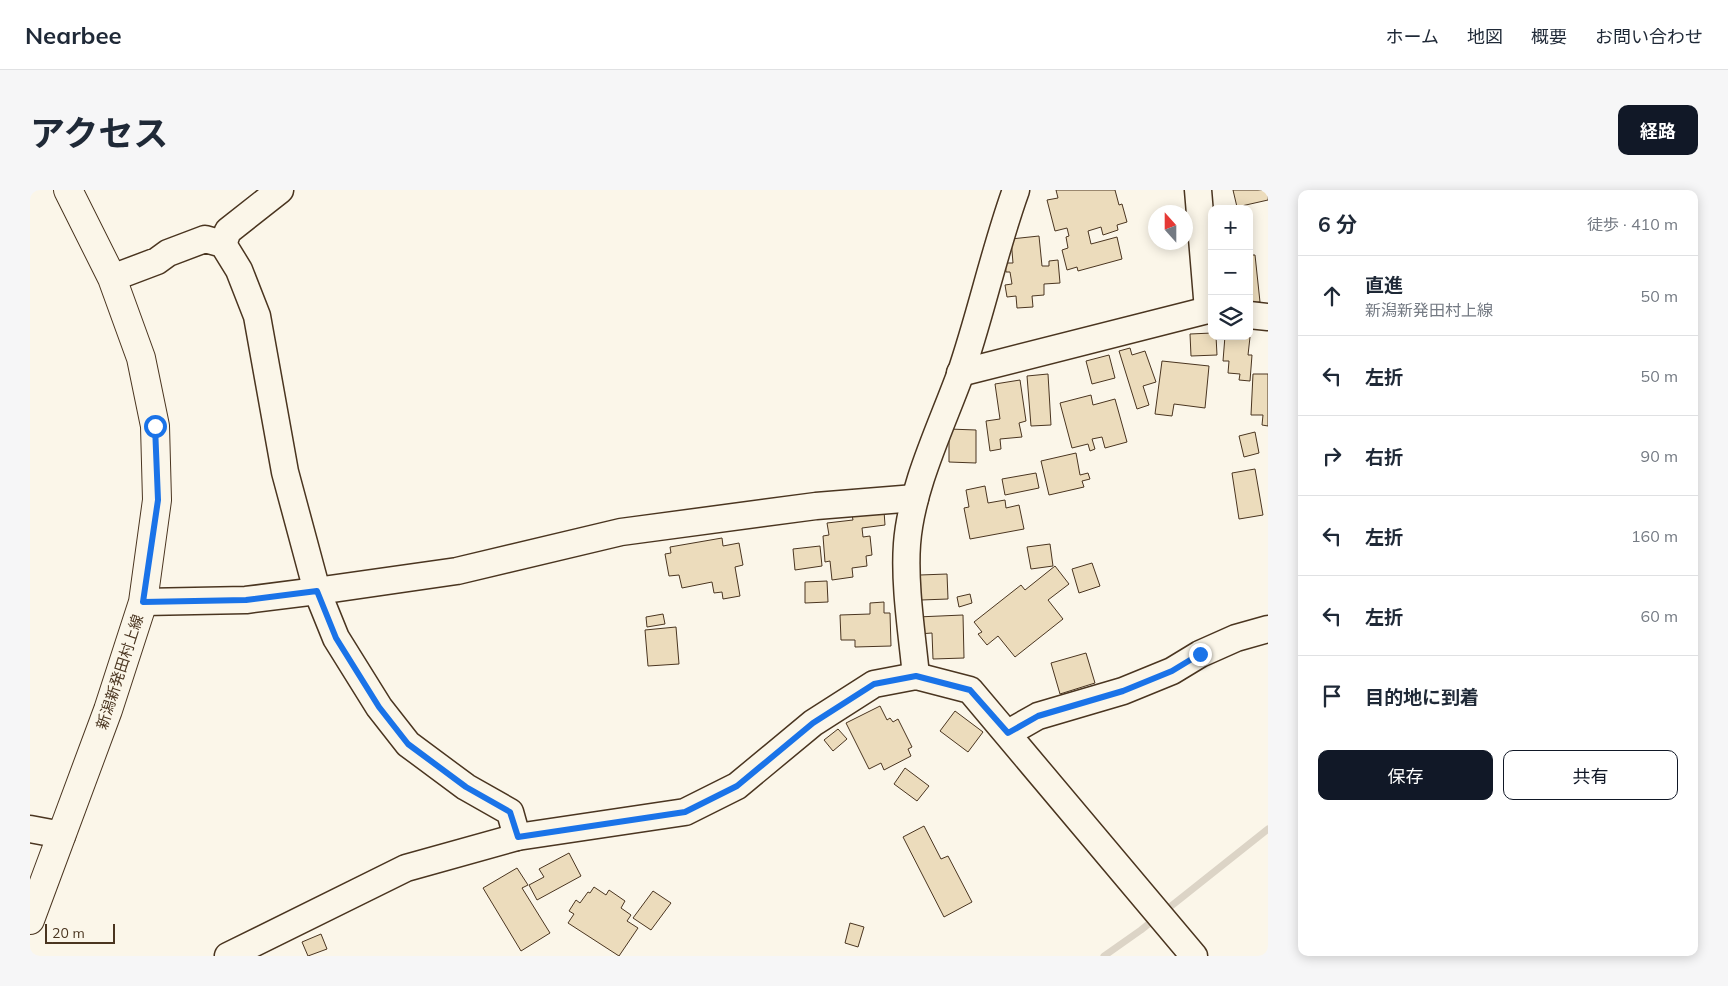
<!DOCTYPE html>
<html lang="ja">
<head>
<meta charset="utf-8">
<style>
	body { margin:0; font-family:Mulish,"Noto Sans JP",sans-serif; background:#f6f6f7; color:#1f2937 }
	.controls { position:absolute; right:15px; top:15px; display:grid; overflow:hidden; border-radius:10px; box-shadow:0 2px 12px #0003 }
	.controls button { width:45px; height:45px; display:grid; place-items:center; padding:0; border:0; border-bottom:1px solid #e0e1e3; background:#fff; color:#1f2937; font:25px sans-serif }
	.compass { position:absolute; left:1118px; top:15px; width:45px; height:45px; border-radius:50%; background:#fff; box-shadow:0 2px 12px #0003; rotate:339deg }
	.scale { position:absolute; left:15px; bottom:12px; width:70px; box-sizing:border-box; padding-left:5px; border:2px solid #4a3520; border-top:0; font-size:14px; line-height:18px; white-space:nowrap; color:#4a3520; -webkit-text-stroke:4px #fbf6e9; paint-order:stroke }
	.stop { position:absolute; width:15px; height:15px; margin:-11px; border:4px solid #1a73e8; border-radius:50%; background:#fff }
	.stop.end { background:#1a73e8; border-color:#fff; box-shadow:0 1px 5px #0008 }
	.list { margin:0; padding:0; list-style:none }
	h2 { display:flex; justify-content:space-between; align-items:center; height:65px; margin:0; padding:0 20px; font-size:21px }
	h2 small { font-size:16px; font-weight:400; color:#747a83 }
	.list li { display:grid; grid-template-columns:32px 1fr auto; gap:15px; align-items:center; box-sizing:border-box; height:80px; padding:0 20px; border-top:1px solid #e0e1e3 }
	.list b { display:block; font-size:19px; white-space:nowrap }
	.list p { margin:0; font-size:16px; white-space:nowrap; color:#747a83 }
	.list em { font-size:16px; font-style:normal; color:#747a83 }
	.actions { display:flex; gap:10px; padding:15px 20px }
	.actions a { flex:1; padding:11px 0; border:1px solid #111827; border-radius:10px; text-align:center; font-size:18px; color:#111827 }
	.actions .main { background:#111827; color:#fff }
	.icon { flex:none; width:28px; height:28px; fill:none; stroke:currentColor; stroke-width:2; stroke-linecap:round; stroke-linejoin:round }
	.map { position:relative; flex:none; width:1238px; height:766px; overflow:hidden; border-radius:10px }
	header { display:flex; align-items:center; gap:30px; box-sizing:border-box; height:70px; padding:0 25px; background:#fff; border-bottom:1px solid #e0e1e3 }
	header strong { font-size:24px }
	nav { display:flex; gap:28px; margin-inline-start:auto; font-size:18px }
	.intro { display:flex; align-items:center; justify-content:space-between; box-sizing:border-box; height:120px; padding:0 30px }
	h1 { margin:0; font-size:35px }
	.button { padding:12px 22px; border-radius:10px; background:#111827; color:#fff; font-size:18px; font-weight:700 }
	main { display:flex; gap:30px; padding:0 30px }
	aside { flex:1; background:#fff; border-radius:10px; box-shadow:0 2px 12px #0003 }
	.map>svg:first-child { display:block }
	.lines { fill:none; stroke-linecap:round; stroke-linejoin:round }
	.stream { stroke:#dcd4c6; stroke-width:7 }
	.building { fill:#ecdcbc; stroke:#4a3520 }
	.minor-casing { stroke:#4a3520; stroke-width:29 }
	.major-casing { stroke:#4a3520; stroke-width:30 }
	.minor { stroke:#fbf6e9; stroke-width:26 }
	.major { stroke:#fbf6e9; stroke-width:28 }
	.route { stroke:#1a73e8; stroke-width:6 }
	.labels { text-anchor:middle; stroke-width:4; stroke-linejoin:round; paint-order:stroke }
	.street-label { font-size:15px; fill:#4a3520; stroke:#fbf6e9 }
</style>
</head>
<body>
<header>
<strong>Nearbee</strong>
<nav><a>ホーム</a><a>地図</a><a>概要</a><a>お問い合わせ</a></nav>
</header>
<div class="intro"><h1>アクセス</h1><a class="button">経路</a></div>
<main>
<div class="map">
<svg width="1238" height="766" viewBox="0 0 1238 766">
	<rect width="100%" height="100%" fill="#fbf6e9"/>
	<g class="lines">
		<path class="stream" d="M1074,766L1111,740L1238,639"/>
	</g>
	<g class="building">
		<path d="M1026,0H1085L1089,15L1092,14L1097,32L1087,35L1088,40L1073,45L1071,37L1058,41L1061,54L1087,47L1092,69L1048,81L1047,77L1037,80L1032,60L1038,58L1036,47L1039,46L1037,38L1025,41L1017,10L1028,8Z"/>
		<path d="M1203,0H1238V10L1207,17Z"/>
		<path d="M1009,46L1012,76H1019V71L1028,70L1030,93L1014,94V105L1002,106L1003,117L987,118L986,106L977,107L975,95L982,94L980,82H976L975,73H983L981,49Z"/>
		<path d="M1219,65H1225L1230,112L1219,113Z"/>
		<path d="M1182,143V146H1186L1187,165L1161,166L1160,144Z"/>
		<path d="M1195,146L1220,147L1218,165H1222L1220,191L1209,190L1210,184L1198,183L1199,171H1193Z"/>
		<path d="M1100,158L1102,165L1115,161L1126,192L1113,196L1119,215L1107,219L1089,161Z"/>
		<path d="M1079,165L1085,188L1062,194L1056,171Z"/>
		<path d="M1132,171L1179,176L1175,218L1144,214L1142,226L1125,224Z"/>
		<path d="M1018,184L1021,235L1001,236L997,186Z"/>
		<path d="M1223,184H1238V236L1232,235L1233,225H1221Z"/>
		<path d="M990,190L996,231L989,233L992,247L970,249L971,259L960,261L956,231L970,229L965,194Z"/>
		<path d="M1061,205L1063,215L1085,209L1097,252L1075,258L1072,247L1062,249L1065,259L1060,261L1058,254L1042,258L1030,213Z"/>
		<path d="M919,239L946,240V273L919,272Z"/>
		<path d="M1225,242L1229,263L1214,267L1209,246Z"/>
		<path d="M1046,263L1050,285L1058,283L1060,289L1052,291L1054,297L1019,305L1011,271Z"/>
		<path d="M1225,279L1233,325L1209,329L1202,283Z"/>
		<path d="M1006,283L1009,298L975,305L972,289Z"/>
		<path d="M955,296L958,313L975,310L976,318L989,315L994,339L940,349L934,318L939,317L936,300Z"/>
		<path d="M854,321L855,335L832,338L833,347L840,346L842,365L836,366L837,376L822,378L823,387L802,390L800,371L795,372L793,346L799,345L797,333L823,330L822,325Z"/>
		<path d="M692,348L693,356L709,353L713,375L705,377L710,406L693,409L692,402L684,403L682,392L652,398L649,385L639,386L635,364L641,363L640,357Z"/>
		<path d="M1020,354L1023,376L1001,379L997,357Z"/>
		<path d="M790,356L792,376L765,380L763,359Z"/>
		<path d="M1062,373L1070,396L1049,403L1042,379Z"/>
		<path d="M1025,376L1039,394L1018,410L1033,429L985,467L968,446L957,455L948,444L952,442L944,432L991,395L995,400Z"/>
		<path d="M917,384L918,409L891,410L890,385Z"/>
		<path d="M797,391L798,412L775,413V392Z"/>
		<path d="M940,404L942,413L929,417L927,407Z"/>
		<path d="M854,412V423H860L861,456L825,457V450H811L810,425L840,424V413Z"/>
		<path d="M633,424L635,434L617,437L616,427Z"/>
		<path d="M933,425L934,468L903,469L902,443L888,444L887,427Z"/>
		<path d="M646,437L649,474L618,476L615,440Z"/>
		<path d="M1056,463L1065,493L1030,504L1021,473Z"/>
		<path d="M850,516L857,530L860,528L863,532L868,529L882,557L878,559L881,566L854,580L851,573L839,579L816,533Z"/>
		<path d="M925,521L953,542L938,562L910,541Z"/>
		<path d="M808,539L817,549L803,561L794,550Z"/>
		<path d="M875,578L899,596L887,611L864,594Z"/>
		<path d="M894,636L911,669L918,666L942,712L914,727L873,647Z"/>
		<path d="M539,663L551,686L507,710L499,695L514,687L509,679Z"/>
		<path d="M487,678L498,695L492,698L520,743L491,761L453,698Z"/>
		<path d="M564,697L576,705L579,700L595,711L591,718L601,725L597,731L608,738L589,766L538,733L544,724L539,721L546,710L550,713L558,702L560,703Z"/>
		<path d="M623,701L641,713L621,740L603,728Z"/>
		<path d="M820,733L834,737L828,757L815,753Z"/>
		<path d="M291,744L297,759L278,766L272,752Z"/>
	</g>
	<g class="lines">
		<defs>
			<g id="minor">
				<path d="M1168,0L1178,120"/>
				<path d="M193,54L198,41L250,0"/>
				<path d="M82,88L127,71L138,63L175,49L193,54L209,80L227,126L255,282L287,401L306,448L349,517L378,554L436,597L480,622L487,647"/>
				<path d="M1219,125L1238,127"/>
				<path d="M930,183L1178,120L1182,121"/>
				<path d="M113,412L216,410L287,401L427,381L591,342L786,316L885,308"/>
				<path d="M886,486C882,444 874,395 877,354C881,298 911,237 930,185C951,124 964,61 986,0"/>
				<path d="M978,543L1008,526L1093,501L1142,481L1170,464L1206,448L1238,439"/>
				<path d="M0,639L32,645"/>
				<path d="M198,766L376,678L487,647L655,622L707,596L783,533L844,494L886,486L940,500L1164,766"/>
			</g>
			<path id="major" d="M0,730L78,520L113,412L127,310L125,236L111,168L82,88L38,0"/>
		</defs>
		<use href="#minor" class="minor-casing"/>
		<use href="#major" class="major-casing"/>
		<use href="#minor" class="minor"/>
		<use href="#major" class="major"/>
	</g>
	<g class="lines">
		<path class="route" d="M125,236L128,310L113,412L216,410L287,401L306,448L349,517L378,554L436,597L480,622L488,647L655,622L707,596L783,533L844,494L886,486L940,500L978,543L1008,526L1093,501L1142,481L1170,464"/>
	</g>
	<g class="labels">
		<g class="street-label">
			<text transform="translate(90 482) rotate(-72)" y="5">新潟新発田村上線</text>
		</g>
	</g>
</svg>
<div class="controls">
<button>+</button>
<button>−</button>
<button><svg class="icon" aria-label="layers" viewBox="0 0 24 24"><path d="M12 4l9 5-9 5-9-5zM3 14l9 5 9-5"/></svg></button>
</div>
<svg class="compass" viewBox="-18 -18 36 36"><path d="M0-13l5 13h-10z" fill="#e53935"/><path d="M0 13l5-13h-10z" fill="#747a83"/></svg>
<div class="scale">20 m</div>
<div class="stop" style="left:125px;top:236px"></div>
<div class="stop end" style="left:1170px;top:464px"></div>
</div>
<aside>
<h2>6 分<small>徒歩 · 410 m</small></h2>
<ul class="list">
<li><svg class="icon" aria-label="ahead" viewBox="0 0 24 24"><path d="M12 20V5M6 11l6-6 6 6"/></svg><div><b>直進</b><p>新潟新発田村上線</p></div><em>50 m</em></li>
<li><svg class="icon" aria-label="left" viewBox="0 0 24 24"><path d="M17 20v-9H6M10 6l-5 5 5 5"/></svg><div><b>左折</b></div><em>50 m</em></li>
<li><svg class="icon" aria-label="right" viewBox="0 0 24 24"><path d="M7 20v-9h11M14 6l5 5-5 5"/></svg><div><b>右折</b></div><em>90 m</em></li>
<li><svg class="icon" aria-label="left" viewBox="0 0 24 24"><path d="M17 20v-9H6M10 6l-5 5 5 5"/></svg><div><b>左折</b></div><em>160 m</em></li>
<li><svg class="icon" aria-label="left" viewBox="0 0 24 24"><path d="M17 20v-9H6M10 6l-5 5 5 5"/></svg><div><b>左折</b></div><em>60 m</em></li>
<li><svg class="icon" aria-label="arrive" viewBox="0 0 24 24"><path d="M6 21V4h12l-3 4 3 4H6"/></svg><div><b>目的地に到着</b></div></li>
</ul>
<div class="actions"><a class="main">保存</a><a>共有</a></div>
</aside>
</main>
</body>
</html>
